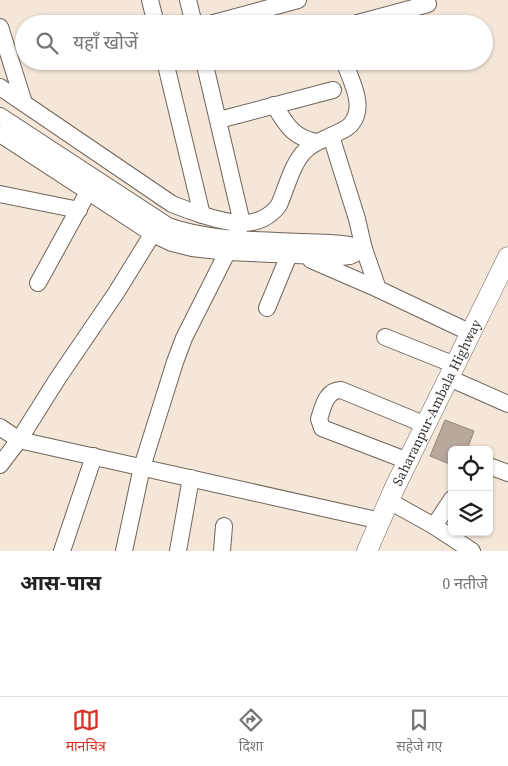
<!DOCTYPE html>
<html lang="hi">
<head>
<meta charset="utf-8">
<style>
	body { margin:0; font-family:"Source Serif 4","Noto Sans Devanagari",serif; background:#f2f2f2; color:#222 }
	.controls { position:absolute; right:15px; bottom:15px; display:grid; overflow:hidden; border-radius:8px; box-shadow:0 1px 4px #0004 }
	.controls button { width:45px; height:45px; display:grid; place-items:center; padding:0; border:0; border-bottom:1px solid #e0e0e0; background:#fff; color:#222; font:25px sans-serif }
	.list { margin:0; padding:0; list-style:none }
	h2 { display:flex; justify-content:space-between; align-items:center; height:65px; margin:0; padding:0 20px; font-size:21px }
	h2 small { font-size:16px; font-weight:400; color:#767676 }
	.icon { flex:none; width:28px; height:28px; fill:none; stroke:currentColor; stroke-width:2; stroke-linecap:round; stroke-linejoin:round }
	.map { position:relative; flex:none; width:508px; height:551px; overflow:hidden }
	.search { position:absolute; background:#fff; box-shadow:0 1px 4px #0004; left:15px; right:15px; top:15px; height:55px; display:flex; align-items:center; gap:12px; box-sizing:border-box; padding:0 18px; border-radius:28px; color:#767676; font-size:19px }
	.sheet { height:145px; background:#fff }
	nav { display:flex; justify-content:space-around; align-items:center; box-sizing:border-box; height:70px; border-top:1px solid #e0e0e0; background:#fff; font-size:14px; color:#767676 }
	nav a { display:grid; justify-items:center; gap:2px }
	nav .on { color:#d93025 }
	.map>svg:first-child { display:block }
	.building { fill:#b7a89e; stroke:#93857b }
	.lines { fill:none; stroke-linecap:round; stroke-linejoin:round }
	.minor-casing { stroke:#6f6459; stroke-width:18 }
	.major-casing { stroke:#6f6459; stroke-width:21 }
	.minor { stroke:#fff; stroke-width:16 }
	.major { stroke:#fff; stroke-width:20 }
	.labels { text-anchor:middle; stroke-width:5; stroke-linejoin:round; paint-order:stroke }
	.street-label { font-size:14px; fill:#3b3631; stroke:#f4e7da }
</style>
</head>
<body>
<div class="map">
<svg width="508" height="551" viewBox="0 0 508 551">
	<rect width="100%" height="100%" fill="#f4e7da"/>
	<path class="building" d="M445,420L474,431L467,450H452V465L430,456Z"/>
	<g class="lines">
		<defs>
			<g id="minor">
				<path d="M150,0L156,24"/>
				<path d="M188,0L194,24"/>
				<path d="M210,24L298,0"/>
				<path d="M354,24L428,4"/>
				<path d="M0,27L24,103"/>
				<path d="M165,61L202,215"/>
				<path d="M0,87L172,204C189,211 223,223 241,223C257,224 271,216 279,205C286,189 293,161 306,150C314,142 323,140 333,135C339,132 348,129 352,123C366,105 350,79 344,61"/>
				<path d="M274,105C287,125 291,136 316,142"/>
				<path d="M0,116L168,226C211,241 259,240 304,242C324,243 345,242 364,249"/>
				<path d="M219,120L333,90"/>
				<path d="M0,134L153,234L172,243L192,248L227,252L341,257L350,256L364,249"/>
				<path d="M331,136L357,219L364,249L378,289L471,333"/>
				<path d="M0,194L79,210"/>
				<path d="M311,260L378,289"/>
				<path d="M38,283L88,192"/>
				<path d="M267,308L289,255"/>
				<path d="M385,337L455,365"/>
				<path d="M449,378L508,404"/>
				<path d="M0,427L19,440L58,378L116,293L158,225"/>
				<path d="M408,461L322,428L319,419C323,407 326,390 341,390L426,425"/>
				<path d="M0,465L19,440L381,521"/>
				<path d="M489,466L508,473"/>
				<path d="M389,501L434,526L472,551"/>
				<path d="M434,526L452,499"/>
				<path d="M62,551L94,456"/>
				<path d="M124,551L142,467L175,362L184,338L242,223L204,61"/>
				<path d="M178,551L191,478"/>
				<path d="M222,551L224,526"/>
			</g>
			<g id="major">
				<path id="s1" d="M367,551L395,487L508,257"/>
			</g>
		</defs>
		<use href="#minor" class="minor-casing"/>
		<use href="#major" class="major-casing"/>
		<use href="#minor" class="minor"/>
		<use href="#major" class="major"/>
	</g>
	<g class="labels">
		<g class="street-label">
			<text dy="5" stroke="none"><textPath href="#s1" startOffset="164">Saharanpur-Ambala Highway</textPath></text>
		</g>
	</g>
</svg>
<div class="controls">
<button><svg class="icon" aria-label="locate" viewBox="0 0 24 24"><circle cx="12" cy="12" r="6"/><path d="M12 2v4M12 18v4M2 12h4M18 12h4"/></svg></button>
<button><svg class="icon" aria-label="layers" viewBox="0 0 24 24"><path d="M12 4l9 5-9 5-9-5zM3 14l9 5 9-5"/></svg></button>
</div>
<div class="search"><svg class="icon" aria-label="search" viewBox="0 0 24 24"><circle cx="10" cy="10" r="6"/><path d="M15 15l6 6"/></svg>यहाँ खोजें</div>
</div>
<section class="sheet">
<h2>आस-पास<small>0 नतीजे</small></h2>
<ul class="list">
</ul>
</section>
<nav>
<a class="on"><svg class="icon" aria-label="map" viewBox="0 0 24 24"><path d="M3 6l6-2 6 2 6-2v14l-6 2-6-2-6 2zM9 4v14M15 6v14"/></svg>मानचित्र</a>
<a><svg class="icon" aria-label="directions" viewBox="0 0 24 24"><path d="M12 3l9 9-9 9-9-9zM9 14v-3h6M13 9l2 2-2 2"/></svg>दिशा</a>
<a><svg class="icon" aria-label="saved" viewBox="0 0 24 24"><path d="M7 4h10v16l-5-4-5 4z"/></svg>सहेजे गए</a>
</nav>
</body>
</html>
